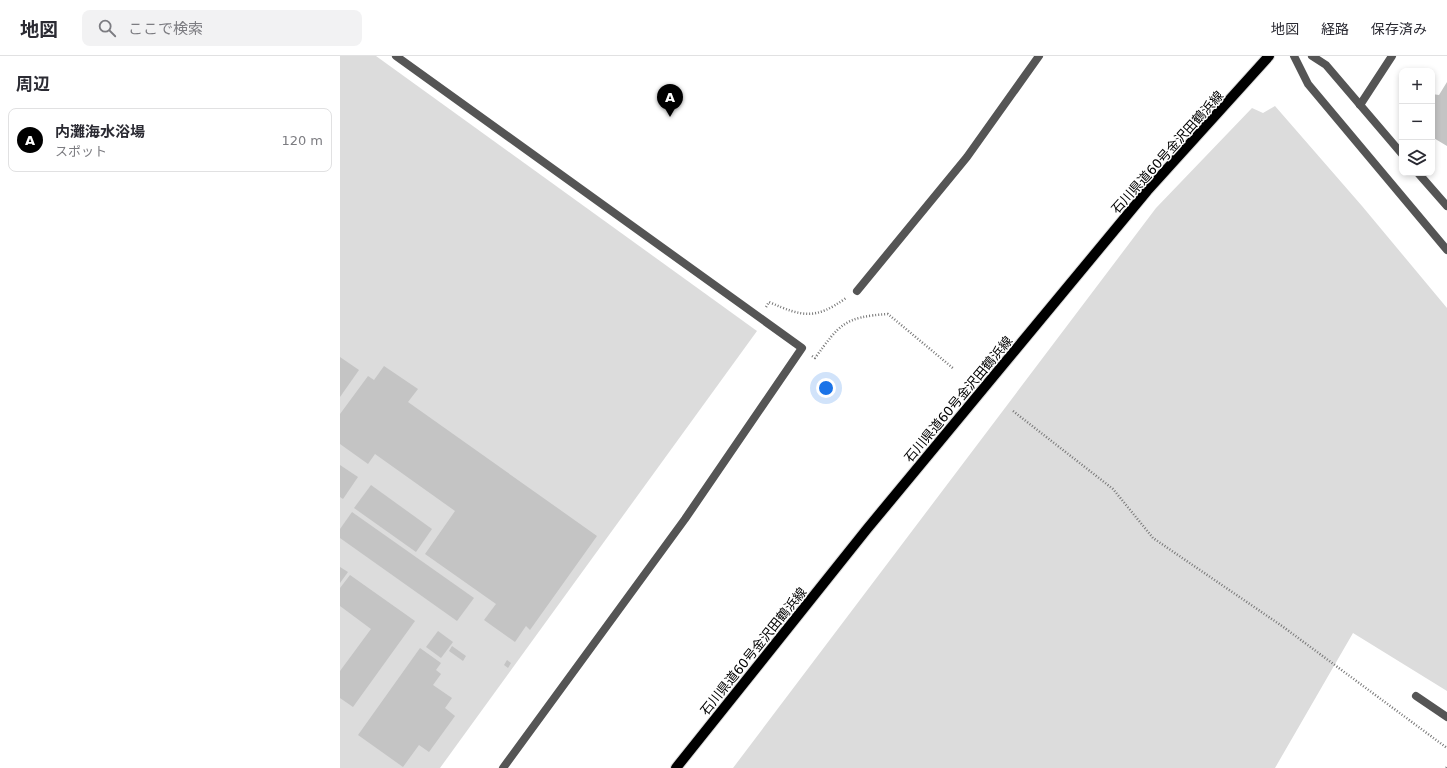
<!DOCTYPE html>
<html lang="ja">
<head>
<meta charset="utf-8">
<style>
	body { margin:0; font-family:"DejaVu Sans","Noto Sans JP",sans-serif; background:#f2f2f3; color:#2b2b33 }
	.controls { position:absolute; right:12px; top:12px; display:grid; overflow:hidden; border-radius:8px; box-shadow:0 2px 6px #0003 }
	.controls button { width:36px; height:36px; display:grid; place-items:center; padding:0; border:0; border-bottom:1px solid #e1e1e2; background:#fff; color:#2b2b33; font:20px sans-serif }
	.you { position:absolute; left:486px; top:332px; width:14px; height:14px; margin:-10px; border:3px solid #fff; border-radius:50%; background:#1a73e8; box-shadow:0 0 0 6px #1a73e833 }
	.badge { display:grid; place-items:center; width:26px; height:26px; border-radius:50%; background:#000; color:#fff; font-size:13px; font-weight:700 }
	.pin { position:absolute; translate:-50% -33px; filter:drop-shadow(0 1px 2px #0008) }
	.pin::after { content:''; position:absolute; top:21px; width:14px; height:12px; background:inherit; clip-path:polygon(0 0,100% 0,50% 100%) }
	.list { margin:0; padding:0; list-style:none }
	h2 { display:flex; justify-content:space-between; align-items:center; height:52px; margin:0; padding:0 16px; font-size:17px }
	h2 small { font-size:13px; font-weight:400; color:#7c7c81 }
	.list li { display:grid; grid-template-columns:26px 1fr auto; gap:12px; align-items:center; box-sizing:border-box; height:64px; margin:0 8px 8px; padding:0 8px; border:1px solid #e1e1e2; border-radius:8px }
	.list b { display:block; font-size:15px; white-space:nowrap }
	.list p { margin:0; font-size:13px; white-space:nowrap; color:#7c7c81 }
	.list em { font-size:13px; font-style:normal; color:#7c7c81 }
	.icon { flex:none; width:22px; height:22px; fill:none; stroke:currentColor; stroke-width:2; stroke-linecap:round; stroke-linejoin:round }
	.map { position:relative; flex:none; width:1107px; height:712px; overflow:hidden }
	header { display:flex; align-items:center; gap:24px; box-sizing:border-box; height:56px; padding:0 20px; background:#fff; border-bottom:1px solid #e1e1e2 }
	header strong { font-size:19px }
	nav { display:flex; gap:22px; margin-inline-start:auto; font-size:14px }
	.search { width:280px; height:36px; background:#f2f2f3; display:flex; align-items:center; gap:10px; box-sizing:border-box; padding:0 14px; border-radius:8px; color:#7c7c81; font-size:15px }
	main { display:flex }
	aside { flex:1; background:#fff }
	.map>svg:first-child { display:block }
	.green { fill:#dcdcdc }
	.building { fill:#c4c4c4 }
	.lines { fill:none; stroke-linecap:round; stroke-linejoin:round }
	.primary-casing { stroke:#dbdbdb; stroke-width:12 }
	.path { stroke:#777; stroke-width:2.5; stroke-dasharray:1 2; stroke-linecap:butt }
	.service { stroke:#555; stroke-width:8 }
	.minor { stroke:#555; stroke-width:8 }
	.tertiary { stroke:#555; stroke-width:8 }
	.primary { stroke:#000; stroke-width:10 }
	.labels { text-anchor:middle; stroke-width:3; stroke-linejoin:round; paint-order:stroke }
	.street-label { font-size:13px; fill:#000; stroke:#fff }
</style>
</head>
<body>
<header>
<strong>地図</strong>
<div class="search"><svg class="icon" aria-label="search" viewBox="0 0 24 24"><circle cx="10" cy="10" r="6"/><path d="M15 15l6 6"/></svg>ここで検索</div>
<nav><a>地図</a><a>経路</a><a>保存済み</a></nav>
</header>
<main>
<aside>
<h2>周辺<small></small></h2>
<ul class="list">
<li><span class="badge">A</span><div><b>内灘海水浴場</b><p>スポット</p></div><em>120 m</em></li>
</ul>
</aside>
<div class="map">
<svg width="1107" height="712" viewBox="0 0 1107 712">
	<rect width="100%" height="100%" fill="#fff"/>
	<g class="green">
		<path d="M0,0H36L417,275L100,712H0Z"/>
		<path d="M935,50L1022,150L1107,252V635L1013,577L935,712H393L816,152L912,52L923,57Z"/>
	</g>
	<g class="building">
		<path d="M1107,26V90L1092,81V38L1099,39Z"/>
		<path d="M0,301L19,314L0,341Z"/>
		<path d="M44,310L78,333L68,346L257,480L190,574L186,570L175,586L144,564L156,548L85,498L115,455L35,398L28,408L0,388V358L28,320L34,324Z"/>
		<path d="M0,409L18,421L3,443L0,441Z"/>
		<path d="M31,429L92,473L76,496L14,452Z"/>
		<path d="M12,456L134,542L117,565L0,482V473Z"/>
		<path d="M0,511L8,516L0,527Z"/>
		<path d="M10,519L75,565L13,651L0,642V615L31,573L0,550V532Z"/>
		<path d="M98,575L113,586L101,602L86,591Z"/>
		<path d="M112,590L126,600L123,605L109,595Z"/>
		<path d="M80,592L101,607L96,614L101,618L93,629L112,642L105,652L115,660L89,696L79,689L63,711L18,679Z"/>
		<path d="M167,604L171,607L168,612L164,609Z"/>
	</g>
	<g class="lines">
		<defs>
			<path id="primary" d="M336,712L527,473L807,135L929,0"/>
		</defs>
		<use href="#primary" class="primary-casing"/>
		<g class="path">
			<path d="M426,251L429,246C463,261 475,264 506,242"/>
			<path d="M472,300L475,302C500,268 504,261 548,258L614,313"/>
			<path d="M673,355L773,433L813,482L942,570L1107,692"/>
			<path d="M1106,712L1107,711"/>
		</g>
		<g class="service">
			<path d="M517,235L627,101L699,0"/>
			<path d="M1076,640L1107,661"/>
		</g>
		<g class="minor">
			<path d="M56,0L462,292L345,463L163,712"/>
			<path d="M1020,49L1052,0"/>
		</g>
		<g class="tertiary">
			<path d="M954,0L968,28L1107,194"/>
			<path d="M972,0L986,9L1062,98"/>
			<path d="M1078,117L1107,150"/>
		</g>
		<use href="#primary" class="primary"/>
	</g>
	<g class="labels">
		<g class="street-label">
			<text transform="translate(827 96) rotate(-48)" y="5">石川県道60号金沢田鶴浜線</text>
			<text transform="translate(618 343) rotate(-50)" y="5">石川県道60号金沢田鶴浜線</text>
			<text transform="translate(413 595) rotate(-51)" y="5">石川県道60号金沢田鶴浜線</text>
		</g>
	</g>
</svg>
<div class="controls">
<button>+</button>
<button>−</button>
<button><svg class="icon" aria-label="layers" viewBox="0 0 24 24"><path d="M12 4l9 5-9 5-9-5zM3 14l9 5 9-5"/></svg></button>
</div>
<div class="you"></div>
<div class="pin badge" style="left:330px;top:61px">A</div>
</div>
</main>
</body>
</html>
